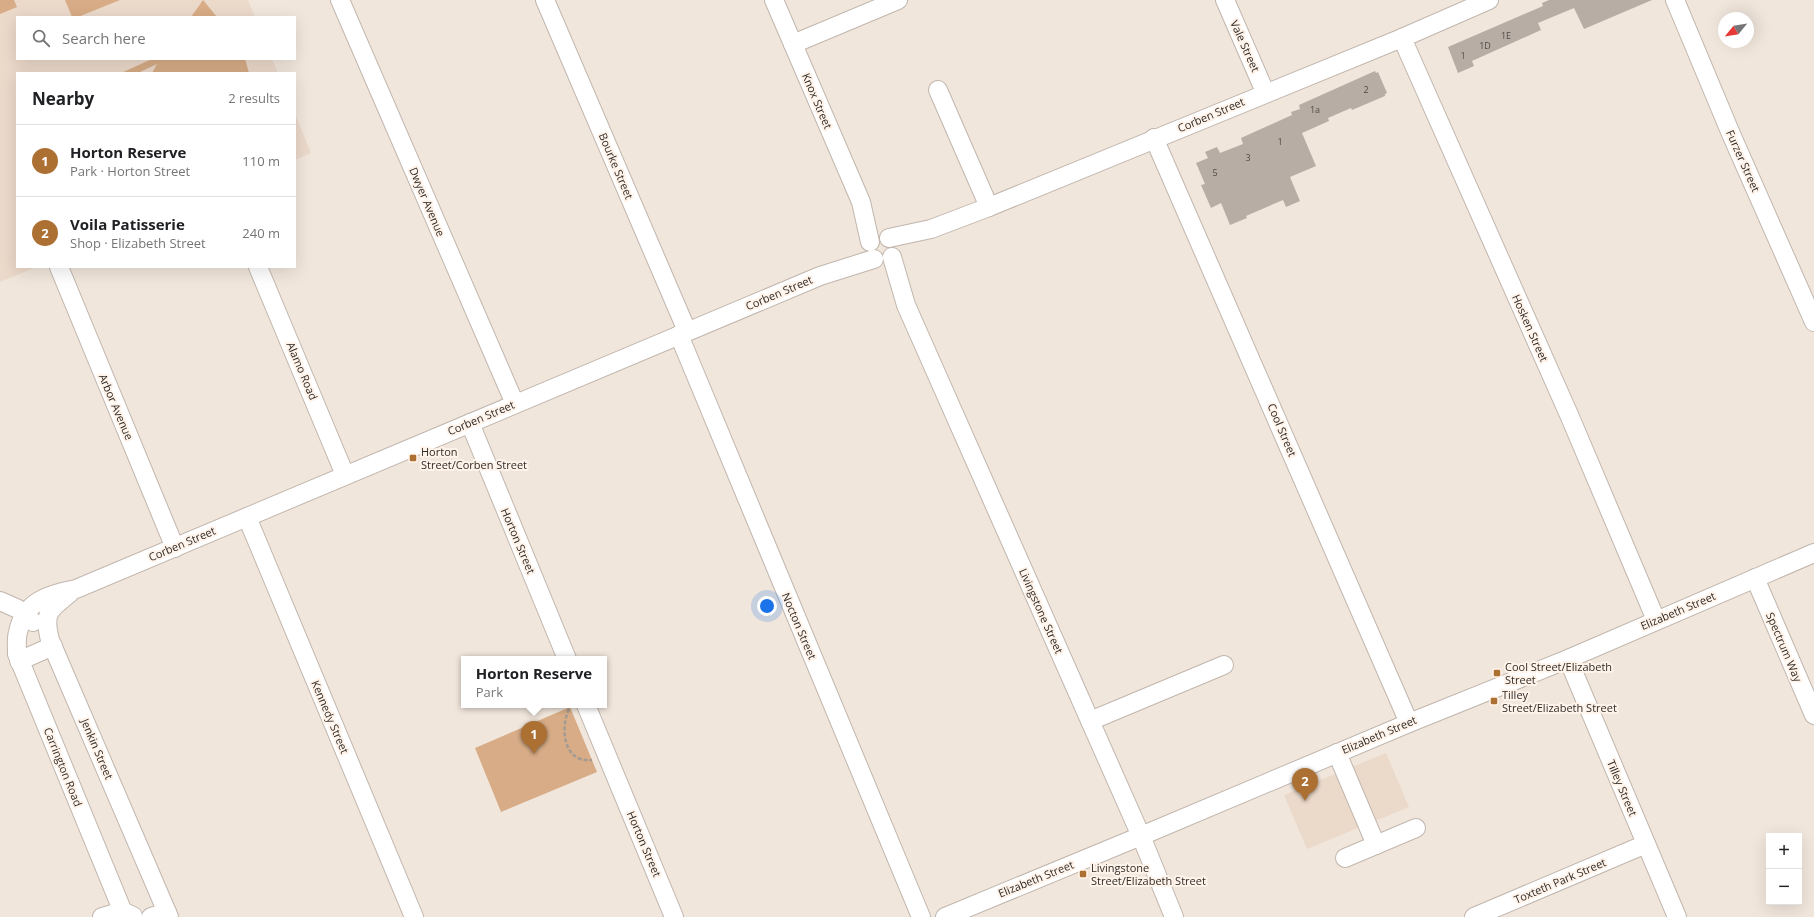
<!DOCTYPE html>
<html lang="en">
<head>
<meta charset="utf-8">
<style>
	body { margin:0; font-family:"Open Sans",sans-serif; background:#f2f2f2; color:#202124 }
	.controls { position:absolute; right:12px; bottom:12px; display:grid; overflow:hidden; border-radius:0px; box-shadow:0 4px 16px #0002 }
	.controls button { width:36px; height:36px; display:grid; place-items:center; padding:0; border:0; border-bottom:1px solid #e0e0e0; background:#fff; color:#202124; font:20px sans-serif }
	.compass { position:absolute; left:1718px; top:12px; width:36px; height:36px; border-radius:50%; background:#fff; box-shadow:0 4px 16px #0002; rotate:240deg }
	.you { position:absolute; left:767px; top:606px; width:14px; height:14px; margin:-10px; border:3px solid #fff; border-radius:50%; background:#1a73e8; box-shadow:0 0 0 6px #1a73e833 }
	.badge { display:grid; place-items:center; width:26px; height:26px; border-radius:50%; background:#ac7033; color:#fff; font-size:13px; font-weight:700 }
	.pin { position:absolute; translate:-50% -33px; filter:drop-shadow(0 1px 2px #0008) }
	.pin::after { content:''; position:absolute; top:21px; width:14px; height:12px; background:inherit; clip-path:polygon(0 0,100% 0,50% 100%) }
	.popup { position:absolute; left:461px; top:656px; width:146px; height:52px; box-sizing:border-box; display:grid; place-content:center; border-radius:0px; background:#fff; filter:drop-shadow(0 1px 3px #0005); font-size:13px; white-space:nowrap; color:#757577 }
	.popup b { font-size:15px; color:#202124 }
	.popup::after { content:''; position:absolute; left:50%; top:100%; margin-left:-8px; border:8px solid transparent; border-top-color:#fff }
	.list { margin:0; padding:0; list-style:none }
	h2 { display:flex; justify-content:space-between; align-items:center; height:52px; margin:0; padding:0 16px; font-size:17px }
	h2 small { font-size:13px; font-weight:400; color:#757577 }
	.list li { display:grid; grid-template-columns:26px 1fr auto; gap:12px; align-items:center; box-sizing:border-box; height:72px; padding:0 16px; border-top:1px solid #e0e0e0 }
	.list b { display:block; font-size:15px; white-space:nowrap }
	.list p { margin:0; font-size:13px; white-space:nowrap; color:#757577 }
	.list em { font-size:13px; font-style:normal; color:#757577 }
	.icon { flex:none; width:22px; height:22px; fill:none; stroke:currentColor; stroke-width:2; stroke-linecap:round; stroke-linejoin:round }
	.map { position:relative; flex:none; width:1814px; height:917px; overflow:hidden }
	.search { position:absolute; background:#fff; box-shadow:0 4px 16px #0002; left:16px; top:16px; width:280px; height:44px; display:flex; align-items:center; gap:10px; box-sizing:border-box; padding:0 14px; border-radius:0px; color:#757577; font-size:15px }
	.panel { position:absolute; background:#fff; box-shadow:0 4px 16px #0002; left:16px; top:72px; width:280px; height:196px; border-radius:0px }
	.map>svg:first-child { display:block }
	.built { fill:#ebd9ca }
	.green { fill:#d7ac86 }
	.building { fill:#b7ada4 }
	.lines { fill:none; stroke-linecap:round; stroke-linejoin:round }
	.minor-casing { stroke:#c1b6ad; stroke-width:20 }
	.path { stroke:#a39b93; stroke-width:2.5; stroke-dasharray:4 2; stroke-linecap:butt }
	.minor { stroke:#fff; stroke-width:18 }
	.poi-dot { fill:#ac7033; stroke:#fff3ea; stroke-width:1.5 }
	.labels { text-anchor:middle; stroke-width:4; stroke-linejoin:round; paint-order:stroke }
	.number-label { font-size:9px; fill:#524c47 }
	.street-label { font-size:11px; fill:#302c28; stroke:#fff3ea }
	.poi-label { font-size:11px; fill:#302c28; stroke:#fff3ea; text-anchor:start }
</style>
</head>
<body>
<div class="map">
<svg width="1814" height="917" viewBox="0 0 1814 917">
	<rect width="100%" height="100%" fill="#f1e6dc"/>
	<g class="built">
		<path d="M0,0H248L255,17H17V59H272L278,73H17V267H36L0,282Z"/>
		<path d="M295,114L311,153L295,160Z"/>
		<path d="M1386,753L1409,807L1307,849L1284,795Z"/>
	</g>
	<g class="green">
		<path d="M0,0H14L17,7L0,14Z"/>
		<path d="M65,0H120L78,17H72Z"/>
		<path d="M203,0L217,17H191Z"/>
		<path d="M152,59H245L249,73H152L157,64L138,73H121Z"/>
		<path d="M570,707L597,772L501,812L475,748Z"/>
	</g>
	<g class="building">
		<path d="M1549,0H1652L1584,29L1574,8L1538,23L1541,30L1472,61L1474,66L1458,73L1448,47L1543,6L1542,3Z"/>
		<path d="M1375,71L1376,73L1378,72L1387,93L1385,94V96L1352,110L1351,108L1328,118L1329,121L1302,133L1316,166L1290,177L1300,201L1286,207L1283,200L1246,216L1247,218L1230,225L1221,203L1211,208L1201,185L1205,184L1196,163L1208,158L1205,152L1217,147L1220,153L1243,144L1241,138L1292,115L1291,112L1300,109L1299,105Z"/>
	</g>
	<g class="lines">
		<defs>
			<g id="minor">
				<path d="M340,0L515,404"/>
				<path d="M545,0L687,331"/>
				<path d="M774,0L861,202L870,242"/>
				<path d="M1225,0L1265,92"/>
				<path d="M1675,0L1731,134L1814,322"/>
				<path d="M1402,38L1570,417L1656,620"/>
				<path d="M793,44L898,0"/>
				<path d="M938,90L989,207"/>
				<path d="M1154,138L1409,723"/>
				<path d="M889,238L931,229L989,207L1402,38L1489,0"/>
				<path d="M892,257L906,305L1141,836L1174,917"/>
				<path d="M59,267L175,548"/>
				<path d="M258,267L345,475"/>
				<path d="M679,335L921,917"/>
				<path d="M470,423L567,659"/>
				<path d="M247,517L414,917"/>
				<path d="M1755,578L1814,715"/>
				<path d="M70,593C49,610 43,612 50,640L169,917"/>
				<path d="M0,601L18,609L33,622"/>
				<path d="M1568,659L1677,917"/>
				<path d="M19,661L53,646"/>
				<path d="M586,705L674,917"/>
				<path d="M1090,721L1224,665"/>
				<path d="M1337,753L1376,845"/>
				<path d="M1345,858L1416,828"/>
				<path d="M102,917L122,911L133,916"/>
				<path d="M125,917L17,654C17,647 16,639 18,632C24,602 48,594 76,589L820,276L874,259"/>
				<path d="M151,917L167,912"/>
				<path d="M945,917L1141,836L1409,723L1568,659L1814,553"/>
				<path d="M1474,917L1646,844"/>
			</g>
		</defs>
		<use href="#minor" class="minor-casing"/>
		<path class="path" d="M569,709C560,728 563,763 592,760"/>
		<use href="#minor" class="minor"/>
	</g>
	<g class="poi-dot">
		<rect x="409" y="454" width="8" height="8" rx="2"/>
		<rect x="1493" y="669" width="8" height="8" rx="2"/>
		<rect x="1490" y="697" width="8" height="8" rx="2"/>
		<rect x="1079" y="870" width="8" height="8" rx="2"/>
	</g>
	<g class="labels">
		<g class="number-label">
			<text x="1506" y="39">1E</text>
			<text x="1485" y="49">1D</text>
			<text x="1463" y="59">1</text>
			<text x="1366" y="93">2</text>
			<text x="1315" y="113">1a</text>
			<text x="1280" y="145">1</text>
			<text x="1248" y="161">3</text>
			<text x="1215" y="176">5</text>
		</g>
		<g class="street-label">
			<text transform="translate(1245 46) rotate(66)" y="4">Vale Street</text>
			<text transform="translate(817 101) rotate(67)" y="4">Knox Street</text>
			<text transform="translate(1211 115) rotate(-23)" y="4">Corben Street</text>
			<text transform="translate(1743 161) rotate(66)" y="4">Furzer Street</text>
			<text transform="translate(616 166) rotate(67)" y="4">Bourke Street</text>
			<text transform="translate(427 202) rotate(67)" y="4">Dwyer Avenue</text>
			<text transform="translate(779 293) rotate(-23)" y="4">Corben Street</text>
			<text transform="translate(1530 328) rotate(66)" y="4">Hosken Street</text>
			<text transform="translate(302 371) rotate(67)" y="4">Alamo Road</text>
			<text transform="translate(116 407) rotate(67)" y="4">Arbor Avenue</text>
			<text transform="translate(481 418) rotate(-23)" y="4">Corben Street</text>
			<text transform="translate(1282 430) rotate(67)" y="4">Cool Street</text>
			<text transform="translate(518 541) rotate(67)" y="4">Horton Street</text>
			<text transform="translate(182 544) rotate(-23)" y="4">Corben Street</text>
			<text transform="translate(1041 611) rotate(66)" y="4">Livingstone Street</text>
			<text transform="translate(1678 611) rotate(-23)" y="4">Elizabeth Street</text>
			<text transform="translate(799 626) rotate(67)" y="4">Nocton Street</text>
			<text transform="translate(1784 647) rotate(67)" y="4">Spectrum Way</text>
			<text transform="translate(330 717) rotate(67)" y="4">Kennedy Street</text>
			<text transform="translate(1379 735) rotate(-23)" y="4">Elizabeth Street</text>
			<text transform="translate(97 749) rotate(67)" y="4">Jenkin Street</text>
			<text transform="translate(63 767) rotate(68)" y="4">Carrington Road</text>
			<text transform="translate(1622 788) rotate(67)" y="4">Tilley Street</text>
			<text transform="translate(644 844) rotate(67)" y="4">Horton Street</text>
			<text transform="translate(1036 879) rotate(-22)" y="4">Elizabeth Street</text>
			<text transform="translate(1560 881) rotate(-23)" y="4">Toxteth Park Street</text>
		</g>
		<g class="poi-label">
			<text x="421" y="456">Horton<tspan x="421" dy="13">Street/Corben Street</tspan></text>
			<text x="1505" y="671">Cool Street/Elizabeth<tspan x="1505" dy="13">Street</tspan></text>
			<text x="1502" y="699">Tilley<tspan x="1502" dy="13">Street/Elizabeth Street</tspan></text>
			<text x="1091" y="872">Livingstone<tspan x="1091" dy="13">Street/Elizabeth Street</tspan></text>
		</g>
	</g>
</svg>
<div class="controls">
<button>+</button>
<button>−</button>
</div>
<svg class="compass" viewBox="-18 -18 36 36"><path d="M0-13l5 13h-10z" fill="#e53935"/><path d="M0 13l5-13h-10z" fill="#757577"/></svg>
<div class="you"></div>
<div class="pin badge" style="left:534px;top:754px">1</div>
<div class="popup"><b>Horton Reserve</b>Park</div>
<div class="pin badge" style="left:1305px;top:801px">2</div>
<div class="search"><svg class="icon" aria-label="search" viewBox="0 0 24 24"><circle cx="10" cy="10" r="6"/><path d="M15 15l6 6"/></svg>Search here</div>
<section class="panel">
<h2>Nearby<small>2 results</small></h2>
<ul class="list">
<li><span class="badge">1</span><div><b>Horton Reserve</b><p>Park · Horton Street</p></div><em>110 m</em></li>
<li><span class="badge">2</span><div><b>Voila Patisserie</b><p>Shop · Elizabeth Street</p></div><em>240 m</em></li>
</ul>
</section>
</div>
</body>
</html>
